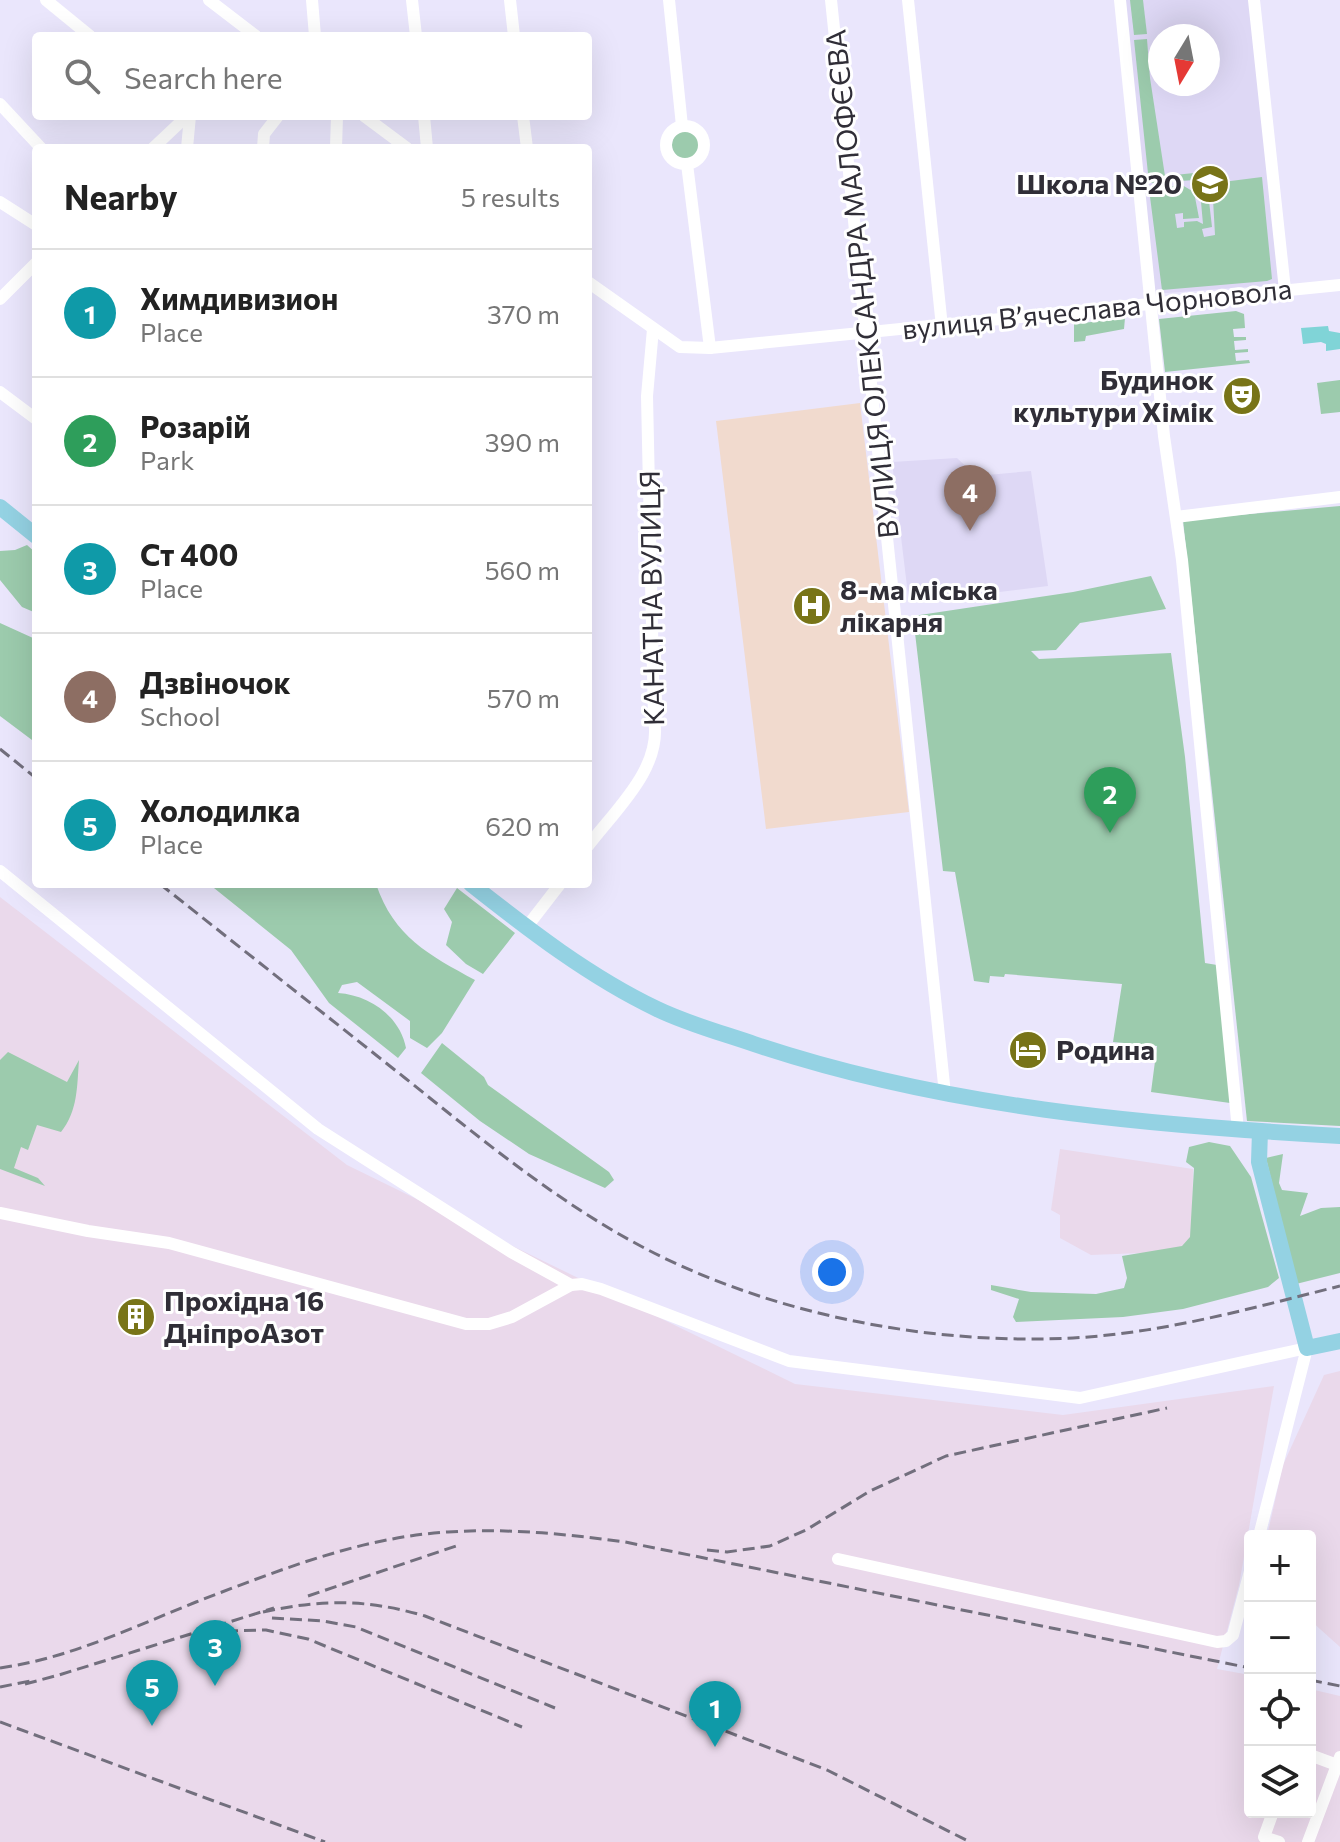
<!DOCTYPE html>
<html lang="en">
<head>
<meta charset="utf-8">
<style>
	body { margin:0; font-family:Commissioner,sans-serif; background:#f6f6f6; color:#222 }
	.controls { position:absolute; right:24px; bottom:24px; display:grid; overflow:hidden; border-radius:8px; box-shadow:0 8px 32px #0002 }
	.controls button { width:72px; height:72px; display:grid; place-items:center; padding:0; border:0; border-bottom:2px solid #e0e0e0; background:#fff; color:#222; font:40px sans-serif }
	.compass { position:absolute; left:1148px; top:24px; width:72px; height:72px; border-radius:50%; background:#fff; box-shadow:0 8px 32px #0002; rotate:190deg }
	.you { position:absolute; left:832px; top:1272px; width:28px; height:28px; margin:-20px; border:6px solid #fff; border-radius:50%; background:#1a73e8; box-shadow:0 0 0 12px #1a73e833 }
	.badge { display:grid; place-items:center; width:52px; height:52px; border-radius:50%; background:#787418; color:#fff; font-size:26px; font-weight:700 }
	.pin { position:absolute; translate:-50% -66px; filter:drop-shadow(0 2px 4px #0008) }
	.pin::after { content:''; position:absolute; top:42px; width:28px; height:24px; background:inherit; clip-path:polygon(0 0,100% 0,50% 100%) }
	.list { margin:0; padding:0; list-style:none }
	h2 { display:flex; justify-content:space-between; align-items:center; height:104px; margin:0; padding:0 32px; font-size:34px }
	h2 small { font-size:26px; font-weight:400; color:#767676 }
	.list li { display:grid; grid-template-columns:52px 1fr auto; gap:24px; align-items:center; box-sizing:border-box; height:128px; padding:0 32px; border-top:2px solid #e0e0e0 }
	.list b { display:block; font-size:30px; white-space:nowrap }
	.list p { margin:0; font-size:26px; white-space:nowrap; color:#767676 }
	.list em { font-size:26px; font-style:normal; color:#767676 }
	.icon { flex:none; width:44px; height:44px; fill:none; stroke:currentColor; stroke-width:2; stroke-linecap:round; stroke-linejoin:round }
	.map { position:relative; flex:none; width:1340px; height:1842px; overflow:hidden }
	.search { position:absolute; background:#fff; box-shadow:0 8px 32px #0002; left:32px; top:32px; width:560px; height:88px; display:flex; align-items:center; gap:20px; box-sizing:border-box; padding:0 28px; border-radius:8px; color:#767676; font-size:30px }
	.panel { position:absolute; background:#fff; box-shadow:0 8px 32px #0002; left:32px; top:144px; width:560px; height:744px; border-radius:8px }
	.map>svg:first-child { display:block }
	.built { fill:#ded8f5; fill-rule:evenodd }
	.industrial { fill:#ead9eb }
	.medical { fill:#f1dace }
	.green { fill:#9ccbad }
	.water { fill:#80d4d7 }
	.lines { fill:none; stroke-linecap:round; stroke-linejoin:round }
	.minor { stroke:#fff; stroke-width:12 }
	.major { stroke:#94d2e3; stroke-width:16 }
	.rail { stroke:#726f7d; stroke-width:3; stroke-dasharray:12 6; stroke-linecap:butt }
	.labels { text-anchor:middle; stroke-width:6; stroke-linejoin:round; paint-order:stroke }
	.poi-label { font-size:28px; font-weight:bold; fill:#302e37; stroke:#fff; text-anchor:start }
	.street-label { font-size:28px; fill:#302e37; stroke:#fff }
</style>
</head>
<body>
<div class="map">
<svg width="1340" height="1842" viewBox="0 0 1340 1842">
	<rect width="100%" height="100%" fill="#eae6fc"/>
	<g class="built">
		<path d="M1123,0H1259L1289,284L1153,294ZM1160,36H1208V84H1160Z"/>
		<path d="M957,458L976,476L1031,471L1048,586L909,603L892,462Z"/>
	</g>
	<g class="industrial">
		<path d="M0,897L347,1165L795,1384L1063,1415L1274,1386L1239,1585L1217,1669L1250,1675V1812H1310V1689L1340,1696V1842H0Z"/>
		<path d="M1060,1149L1193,1169L1192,1251L1091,1255L1060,1238V1215L1051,1210Z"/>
		<path d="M1340,1371V1647L1310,1620V1536H1267L1283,1465L1324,1375Z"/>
	</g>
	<path class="medical" d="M860,403L909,812L766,829L716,421Z"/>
	<g class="green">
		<path d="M1130,0H1143L1147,34L1134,35Z"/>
		<path d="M1147,39L1150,78L1165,176L1194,173L1195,180L1149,183L1134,40Z"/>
		<circle cx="686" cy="145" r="14"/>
		<path d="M1262,177L1272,279L1267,281L1162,290L1149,189L1182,185L1194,192L1199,218L1183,219V213L1175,214L1177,228L1184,227V222L1197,221L1203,224L1201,202L1209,201L1212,227L1202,229L1204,237L1215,235L1213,199H1204V190L1207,184Z"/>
		<path d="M1236,311L1244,314L1245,328L1233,329L1234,337H1246V340L1234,341L1235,350L1248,349V352L1235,353L1236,361L1249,360L1250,363L1165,372L1159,319Z"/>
		<path d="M1125,318L1124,329L1086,336L1085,341L1074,342V324Z"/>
		<path d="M1340,380V412L1321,414L1317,383Z"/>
		<path d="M1340,506V1126L1247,1121L1183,520Z"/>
		<path d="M27,545L36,553V613L22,607L0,580V551L15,550Z"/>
		<path d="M1151,576L1166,609L1080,623L1056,650L1031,651L1039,659L1171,653L1185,757L1205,963L1217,965L1230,1103L1151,1092L1157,1046L1113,1042L1122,984L1005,974L1004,977L990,976L989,983L974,981L955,872L943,871L913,616L1073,592Z"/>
		<path d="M0,623L33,638L36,636V743L0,716Z"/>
		<path d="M209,884H376C394,937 429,955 475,980L442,1033L427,1048L410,1038V1021L357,982L342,985L338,993C369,995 400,1016 406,1048L398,1058L329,1003L291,950Z"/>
		<path d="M457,888L515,933L483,974L466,964L446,945L452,922L444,909Z"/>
		<path d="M442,1043L484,1077L488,1085L609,1172L614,1180L605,1188L529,1154L480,1121L421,1073Z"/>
		<path d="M8,1052L67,1082L79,1060C77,1086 78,1111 61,1132L37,1125L28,1150L21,1147L14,1168L38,1178L45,1186L0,1169V1060Z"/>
		<path d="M1209,1142L1230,1146L1251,1177L1279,1278L1268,1287L1183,1309L1123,1317L1016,1322L1013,1317L1019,1299L991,1290V1285L1031,1292L1096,1294L1124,1288L1127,1278L1122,1256L1182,1246L1190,1237L1194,1168L1186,1162L1189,1147Z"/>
		<path d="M1283,1154L1279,1183L1282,1190L1308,1193L1300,1216L1321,1208L1340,1207V1273L1296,1284L1266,1158Z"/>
	</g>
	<path class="water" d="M1328,326L1329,331L1340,333V349L1326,351V344L1321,342L1303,344L1301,328Z"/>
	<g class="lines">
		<g class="minor">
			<path d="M46,0L90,36"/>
			<path d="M209,0L256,36"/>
			<path d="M312,0L315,36"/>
			<path d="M412,0L416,36"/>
			<path d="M510,0L514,36"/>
			<path d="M669,0L682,126"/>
			<path d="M831,0L945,1094"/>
			<path d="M908,0L942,327"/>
			<path d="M1120,0L1164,436L1182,560L1238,1130"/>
			<path d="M1254,0L1285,290"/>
			<path d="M0,104L41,148"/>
			<path d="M364,116L407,148"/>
			<path d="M424,116L427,148"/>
			<path d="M523,116L527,148"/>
			<circle cx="685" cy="145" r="19"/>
			<path d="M153,148L187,116"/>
			<path d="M187,148L190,116"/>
			<path d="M263,148L264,134L278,116"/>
			<path d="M336,148L337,116"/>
			<path d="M687,164L710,348"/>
			<path d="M0,202L36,225"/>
			<path d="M588,282L680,347L710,348L1340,285"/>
			<path d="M0,299L36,263"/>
			<path d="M0,392L36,419"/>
			<path d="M1176,517L1340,497"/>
			<path d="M588,846C615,810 663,768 654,719L647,396L653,329"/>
			<path d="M0,871L318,1129L511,1252L571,1285"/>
			<path d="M526,928L560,884"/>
			<path d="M0,1213L88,1231L169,1243L466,1324H489L512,1317L571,1285L582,1284L601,1289L789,1361L1080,1398L1307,1348L1259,1536"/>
			<path d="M838,1559L1217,1642L1226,1641L1233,1635L1250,1571"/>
			<path d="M1310,1755L1337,1765"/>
			<path d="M1273,1812L1264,1837L1279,1842"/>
			<path d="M1308,1842L1340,1757"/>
		</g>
		<g class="major">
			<path d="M0,507L36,536"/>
			<path d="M471,884C529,930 590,977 657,1009C688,1024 722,1033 754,1044C942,1107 1143,1125 1340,1136"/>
			<path d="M1260,1131L1259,1162L1307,1348L1340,1341"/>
		</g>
		<g class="rail">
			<path d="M0,749L36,778"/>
			<path d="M160,884C242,949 323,1013 405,1078C486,1143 567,1210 660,1256C785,1317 935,1345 1073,1338C1164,1333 1252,1308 1340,1286"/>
			<path d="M707,1550L727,1552L770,1546L806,1530L870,1491L946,1456L1167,1408"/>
			<path d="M308,1596L456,1546"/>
			<path d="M263,1612C322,1599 367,1599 425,1616L827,1770L970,1842"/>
			<path d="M272,1618L323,1621L356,1627L555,1708"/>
			<path d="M226,1631L266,1630L308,1639L522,1727"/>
			<path d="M0,1668C70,1658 131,1628 196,1602C277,1571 361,1537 448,1532C508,1528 566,1534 625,1542L1250,1668"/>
			<path d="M1310,1680L1340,1686"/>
			<path d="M25,1684L59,1675L274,1608"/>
			<path d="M0,1687L35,1680"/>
			<path d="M0,1722L325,1842"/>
		</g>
	</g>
	<defs>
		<symbol id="school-disc" viewBox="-11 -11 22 22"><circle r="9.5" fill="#787418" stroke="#fff"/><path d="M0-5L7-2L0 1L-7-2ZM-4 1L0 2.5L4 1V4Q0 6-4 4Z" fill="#fff"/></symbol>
		<symbol id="theatre-disc" viewBox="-11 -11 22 22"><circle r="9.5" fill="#787418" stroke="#fff"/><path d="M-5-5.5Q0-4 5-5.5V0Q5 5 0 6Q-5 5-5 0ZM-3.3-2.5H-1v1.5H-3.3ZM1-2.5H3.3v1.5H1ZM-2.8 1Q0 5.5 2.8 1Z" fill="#fff"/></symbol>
		<symbol id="hospital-disc" viewBox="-11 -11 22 22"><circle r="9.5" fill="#787418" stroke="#fff"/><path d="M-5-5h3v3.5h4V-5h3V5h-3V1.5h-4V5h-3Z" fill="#fff"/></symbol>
		<symbol id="hotel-disc" viewBox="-11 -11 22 22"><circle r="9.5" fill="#787418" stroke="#fff"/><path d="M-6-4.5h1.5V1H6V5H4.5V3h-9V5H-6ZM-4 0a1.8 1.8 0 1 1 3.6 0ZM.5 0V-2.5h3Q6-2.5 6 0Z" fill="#fff"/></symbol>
		<symbol id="building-disc" viewBox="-11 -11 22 22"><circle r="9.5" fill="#787418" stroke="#fff"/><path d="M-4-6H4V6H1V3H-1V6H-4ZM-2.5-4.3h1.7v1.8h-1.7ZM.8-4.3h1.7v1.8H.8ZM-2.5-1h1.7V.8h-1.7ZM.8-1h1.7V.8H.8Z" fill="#fff"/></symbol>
	</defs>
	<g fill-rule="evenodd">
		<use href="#school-disc" x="1188" y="162" width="44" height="44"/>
		<use href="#theatre-disc" x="1220" y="374" width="44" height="44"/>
		<use href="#hospital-disc" x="790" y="584" width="44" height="44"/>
		<use href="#hotel-disc" x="1006" y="1028" width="44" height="44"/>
		<use href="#building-disc" x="114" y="1295" width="44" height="44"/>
	</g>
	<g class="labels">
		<g class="poi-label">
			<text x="1182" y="194" text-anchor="end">Школа №20</text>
			<text x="1214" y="390" text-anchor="end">Будинок<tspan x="1214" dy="32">культури Хімік</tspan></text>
			<text x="840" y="600">8-ма міська<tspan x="840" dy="32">лікарня</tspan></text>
			<text x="1056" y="1060">Родина</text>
			<text x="164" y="1311">Прохідна 16<tspan x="164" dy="32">ДніпроАзот</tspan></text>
		</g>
		<g class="street-label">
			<text transform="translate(862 284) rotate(-96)" y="10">ВУЛИЦЯ ОЛЕКСАНДРА МАЛОФЄЄВА</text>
			<text transform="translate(1097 309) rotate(-6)" y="10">вулиця Вʼячеслава Чорновола</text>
			<text transform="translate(652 598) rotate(-91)" y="10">КАНАТНА ВУЛИЦЯ</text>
		</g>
	</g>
</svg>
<div class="controls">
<button>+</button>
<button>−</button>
<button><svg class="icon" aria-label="locate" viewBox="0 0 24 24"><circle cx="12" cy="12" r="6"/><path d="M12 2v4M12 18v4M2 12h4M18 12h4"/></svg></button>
<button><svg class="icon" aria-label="layers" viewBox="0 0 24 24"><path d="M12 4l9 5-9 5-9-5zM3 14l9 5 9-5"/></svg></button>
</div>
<svg class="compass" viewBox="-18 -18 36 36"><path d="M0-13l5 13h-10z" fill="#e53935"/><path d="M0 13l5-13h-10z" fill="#767676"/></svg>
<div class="you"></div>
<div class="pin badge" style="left:715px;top:1747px;background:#0f9aa8">1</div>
<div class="pin badge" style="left:1110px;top:833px;background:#2e9e5b">2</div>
<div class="pin badge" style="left:215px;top:1686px;background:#0f9aa8">3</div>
<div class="pin badge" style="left:970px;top:531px;background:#8d6e63">4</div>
<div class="pin badge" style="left:152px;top:1726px;background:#0f9aa8">5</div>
<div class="search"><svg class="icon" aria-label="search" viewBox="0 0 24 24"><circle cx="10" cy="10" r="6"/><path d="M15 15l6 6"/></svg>Search here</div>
<section class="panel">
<h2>Nearby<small>5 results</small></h2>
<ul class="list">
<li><span class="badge" style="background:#0f9aa8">1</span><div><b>Химдивизион</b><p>Place</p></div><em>370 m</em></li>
<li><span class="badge" style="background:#2e9e5b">2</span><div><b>Розарій</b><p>Park</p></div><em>390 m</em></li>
<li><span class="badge" style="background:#0f9aa8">3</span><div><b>Ст 400</b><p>Place</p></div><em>560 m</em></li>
<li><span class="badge" style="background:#8d6e63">4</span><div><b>Дзвіночок</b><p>School</p></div><em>570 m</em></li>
<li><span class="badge" style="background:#0f9aa8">5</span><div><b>Холодилка</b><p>Place</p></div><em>620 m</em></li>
</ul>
</section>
</div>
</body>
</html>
